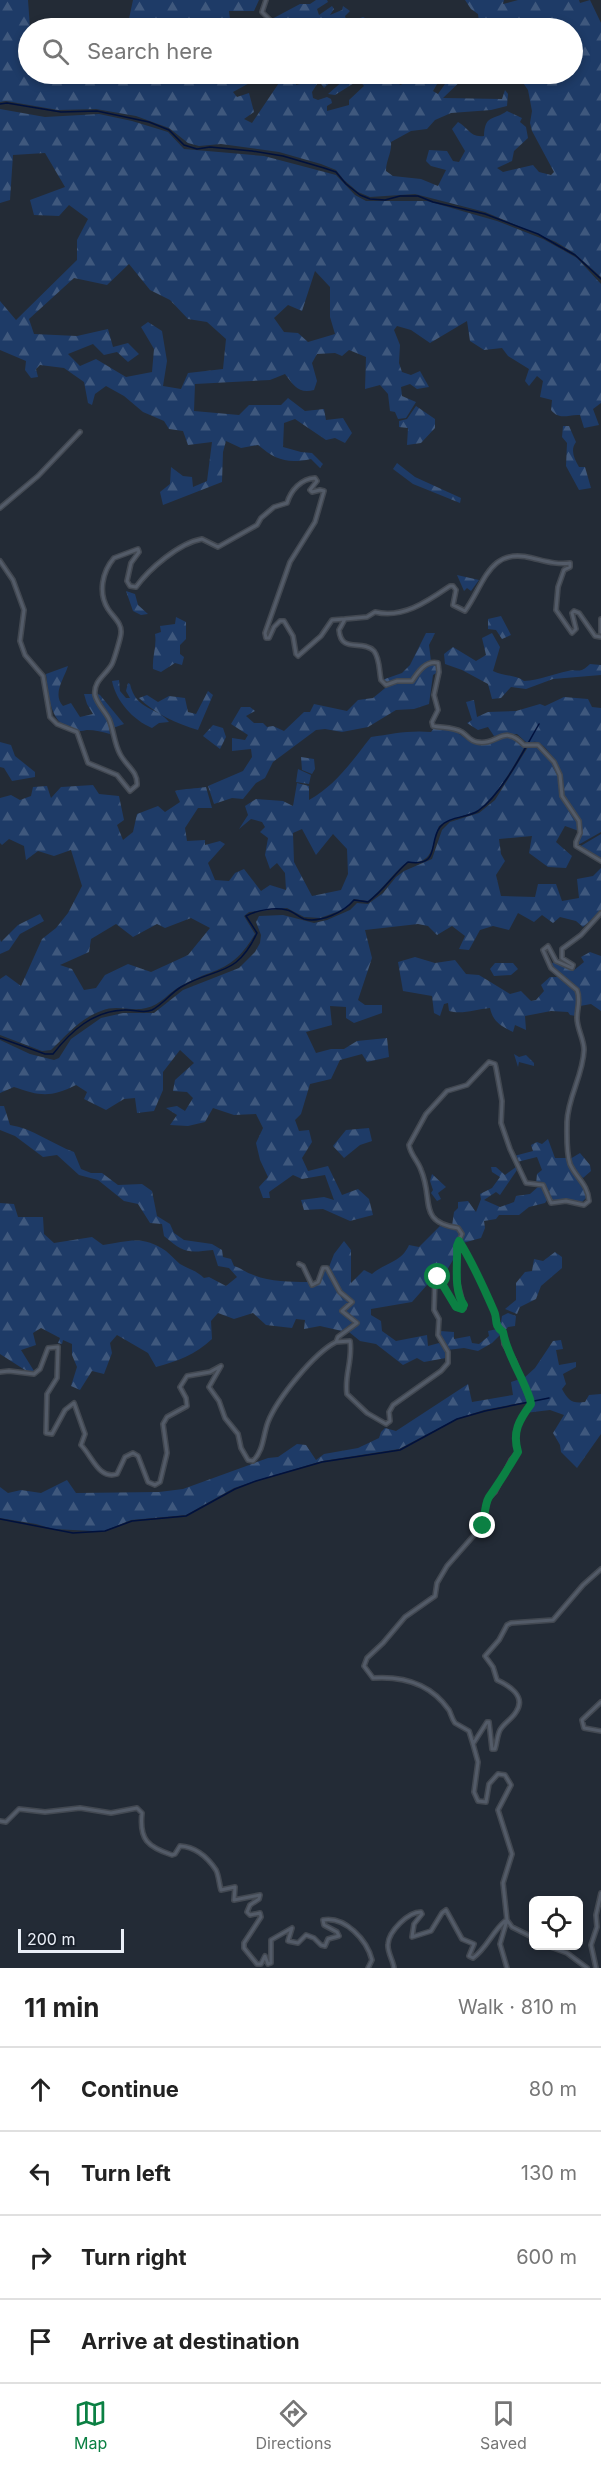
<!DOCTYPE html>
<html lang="en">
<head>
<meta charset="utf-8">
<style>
  body { margin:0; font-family:Inter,sans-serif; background:#f6f6f6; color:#222 }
  .controls { position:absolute; right:18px; bottom:18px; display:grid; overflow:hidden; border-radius:9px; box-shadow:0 3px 9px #0003 }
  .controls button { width:54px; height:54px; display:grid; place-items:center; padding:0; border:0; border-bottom:2px solid #e0e0e0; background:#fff; color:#222; font:30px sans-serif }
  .scale { position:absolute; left:18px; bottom:15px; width:106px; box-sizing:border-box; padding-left:6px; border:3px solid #e9eef6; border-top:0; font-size:16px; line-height:21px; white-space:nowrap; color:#e9eef6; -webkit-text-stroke:4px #1a212c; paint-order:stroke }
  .stop { position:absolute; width:18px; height:18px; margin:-14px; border:4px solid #0b8043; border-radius:50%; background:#fff }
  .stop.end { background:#0b8043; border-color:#fff; box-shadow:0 2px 6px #0008 }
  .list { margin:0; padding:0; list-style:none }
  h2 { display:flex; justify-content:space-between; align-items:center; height:78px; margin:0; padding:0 24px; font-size:26px }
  h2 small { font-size:20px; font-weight:400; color:#767676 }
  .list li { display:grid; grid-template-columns:39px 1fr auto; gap:18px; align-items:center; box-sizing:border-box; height:84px; padding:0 24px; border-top:2px solid #e0e0e0 }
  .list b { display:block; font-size:22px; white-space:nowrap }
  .list em { font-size:20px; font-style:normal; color:#767676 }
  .icon { flex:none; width:33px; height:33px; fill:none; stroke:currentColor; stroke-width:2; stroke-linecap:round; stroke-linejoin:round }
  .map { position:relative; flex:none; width:601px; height:1968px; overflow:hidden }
  .search { position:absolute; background:#fff; box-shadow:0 3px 9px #0003; left:18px; right:18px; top:18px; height:66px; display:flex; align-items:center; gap:15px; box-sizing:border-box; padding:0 21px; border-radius:33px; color:#767676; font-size:22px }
  .sheet { height:414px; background:#fff }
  nav { display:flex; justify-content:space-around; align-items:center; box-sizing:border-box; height:84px; border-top:2px solid #e0e0e0; background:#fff; font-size:16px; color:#767676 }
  nav a { display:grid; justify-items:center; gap:3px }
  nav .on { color:#0b8043 }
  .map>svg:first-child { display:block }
</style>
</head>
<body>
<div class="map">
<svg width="601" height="1968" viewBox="0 0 601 1968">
  <defs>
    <pattern id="forest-firs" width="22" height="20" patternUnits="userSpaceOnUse" patternTransform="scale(1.5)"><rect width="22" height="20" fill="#1e3b67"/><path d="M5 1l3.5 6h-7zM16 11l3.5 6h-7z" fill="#3f587d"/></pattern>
  </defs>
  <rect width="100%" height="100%" fill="#232b36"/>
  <path fill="url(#forest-firs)" fill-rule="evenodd" d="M0,0h28l2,28 15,-1 15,-8 5,9h-37v46h207l-5,5 2,5c13,-8 27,-11 42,-10l-1,2 -18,4 -22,12 4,5 12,-4 5,19 -10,7 8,4 33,-49h12l-1,11 8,-2 -5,-9h111l-13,6 3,5 8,-3 4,-8h13l4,9 7,-9h7l-10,17 5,3 14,-20h16l-25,24 59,1 3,-9 3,4 -1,12 -16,4 -40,3 -16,7 -8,9 -16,2 -20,11c1,11 -5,18 -5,29l7,5 28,3 17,7 8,-16 -15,-4 -5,-5 3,-11 18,1 6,10 6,1 6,-11 -13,-22 6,-7c10,5 12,16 26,14 1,-22 9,-15 23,-25l15,7 -2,4 6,5 2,11 -14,13 -2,10 -15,7 6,4 30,-7 6,7 12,3 3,-3 -22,-41 -2,-8 2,-12 -4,-21 -11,-16h55v-46h-92l-2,-14 -7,-5 -6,-9h39l-1,4 15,-4h61l1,3 10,-3 11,23v254l-27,-24 -18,-11 -71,-30 -70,-18 -45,3 -12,-5 -14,-12 -8,-10 -15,-6 -42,-12 -58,-8 -22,2 -11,-3 -19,-15 -33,-12 -40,-7 -38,1 -52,-9 -6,1zM336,77l8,3 -16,14 7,1 24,-15 5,6 -15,14v5l-22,6v-5l5,-3 -1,-4 -4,-2 -9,3 -5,-2 -1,-6 7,-11 5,7z
    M133,0h126l-5,11h-25l1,8h34l11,7 -15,-1 -13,3h-21l-11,-5 -7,5h-81z
    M316,0h11l1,2 -11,7 2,6 13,-9 2,3 -4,6 12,-5 1,-4 7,5 -5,5 2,7 16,-6 10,5 -2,6h-76l-9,-3 1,3h-8l-9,-8 30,-16h10z
    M0,109l45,8 54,-3 33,7 36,11 16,17 80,7 72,19 19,20 11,6h61l70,20 46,18 34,19 24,26v119l-8,6 6,16 -15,3 -4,-13c-12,-1 -20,6 -29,-5l1,-10 -12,-3 3,-16 -6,-5 -8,10 -4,-5 4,-12 -21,-13 -6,-8 -18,2 -14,-9 -3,-20 -37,22 -19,-13 -14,-4 -3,4 6,15 -1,18 3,9 9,3 9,-4 9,16 -12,2 -7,-5 -9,3 1,9 14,6 -10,16 -8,1 -3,-7 -5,-1 -2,-17 -8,-9 -15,4 1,-32 -17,-7 -7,6 -7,-3 -18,1 -5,9 5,18 -3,9c-15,4 -20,-4 -29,-16l-15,6 -75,4 -1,27 45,4 10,-10h32l7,-7 17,13 19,-2 2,11 17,-2 9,15 -7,10 -10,-5 -9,2 -31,-21 -11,4 -1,24 18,5 11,1 11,11 -3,4 -9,-9c-24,5 -35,1 -53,-14l-17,3 -15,-7 -3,11 -1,30 -59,23 -3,-13 10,-8 1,-17 12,9 9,1 1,10 14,-6 5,-39 -24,3 -5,-14 -14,-2 -5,-8 -21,-9 -19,-16 -18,-10 -11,8 -3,11 -4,-2 -4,-21 -20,-14 -24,-3 -4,4 2,8 -7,1 -6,-8 1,-9 -26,-11v-49l16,19 61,-60v-20l11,-21 -19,-14 -10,11 -25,-1 -4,-15 35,-13 -20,-34 -32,2 -3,45 -10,3zM129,264l21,26 20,10 18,19 19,3 19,17 -3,30 -35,4 -7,16 -18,-3 4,-25 -5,-30 -14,-9 -7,5 13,22 -2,23 -26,5 -30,-18 -16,7 -12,-12 25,-10 11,11 13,-3 11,10 11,-8 -11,-11 -15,4 -5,-18 -31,7 -43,-2 -5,-15 45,-41 33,7zM315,271l15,16v30l5,17 -27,8 -10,-9 -14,-1 -10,-14 14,-13 14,6z
    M416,406l19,13v9l-14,15 -14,2 1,-17 -9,-1v-6l8,-2z
    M563,426h6l7,16c-6,8 -2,16 3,25h6l6,21 -12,2 -13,-24 1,-23 -5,-6z
    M397,463l18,14 46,21 -1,5 -47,-19 -20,-15z
    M457,575l22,5 -8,11 -4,-3 -3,3z
    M126,591l9,3 3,11 10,9 -7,1 -8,-4z
    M501,616l10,19 -9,4 -6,-9 -8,-1v-10z
    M176,617l10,5v17l-6,6v9l4,3 -2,8 -7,-2 -14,9 -8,-3c-1,-13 4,-22 2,-35l6,-2 -1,-6 15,-2z
    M426,633h9l-6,12 2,16 -11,6 -10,13 -10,-1 -14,4 -4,-3 20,-7 8,-8z
    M492,633l8,14 -7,24c10,5 23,4 31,10 16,-1 29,-7 44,-10 10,-3 11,4 22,-7l11,1v10l-48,4 -27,10 -15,-2 -10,11 -9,1 -4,-15 -26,-14 -17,-6 -1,-10 9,-7 23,14 10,-6 -4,-17z
    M432,664l5,3 1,5 -5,3 -4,29 -15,5 -18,1 -28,17 -26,5 -17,-3 -9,1 -43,32 -8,16 -9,5 -13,16 -11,-1 -18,6 -6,-18 35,-15 9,-14 -1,-8 -19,2v-13l13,2 3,-5 -17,-11 10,-17h9l5,4 -9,5 8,7h9l4,4 6,-1 11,5 20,-19h6l4,-8 33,7 11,-11 15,-2 17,-14 23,-2 11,-14z
    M68,666c-4,13 -16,28 -5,40l8,-3 9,14 13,-3 -6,-10 -3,-10h10l14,26 2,14c-7,-2 -15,-4 -23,-4 -2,0 -8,2 -9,1 -29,-4 -29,-35 -32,-57z
    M119,680l1,11 6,7h4l-4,-7 2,-8 2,1c6,27 28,23 39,38l-10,1 -7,5c-19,-8 -36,-27 -40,-47z
    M208,691l5,4 -15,35c-21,-6 -44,-17 -59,-32l8,-3 11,7 11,-6 16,2 3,14 8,2z
    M96,693l4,2 24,29 -11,4 -14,-26z
    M564,697l24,2 4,8 9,1v124l-23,13c8,-36 -2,-21 -13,-47 -3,-6 -1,-12 -2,-19 -1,-9 -17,-36 -27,-37 -3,-1 -6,1 -9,1l-10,-9 -23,2 -6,-9 -10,3 -11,-7 5,-3 -6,-18 8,-2 3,17 11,-5 28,-1 24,-7 5,2z
    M213,725l10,3 3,9 -6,12 -17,-13z
    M434,728l21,3 17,12 8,1 32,-8 13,10c-10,18 -32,58 -51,66 -13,5 -24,7 -35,14 -8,19 -4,39 -32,36 -14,11 -24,27 -39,39l-14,-2 -9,10 -25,9 -16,-1 -17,-9 -38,4 -5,4 11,18c-24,40 -38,32 -74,52 -12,6 -20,19 -35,22 -15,4 -29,-4 -45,3 -22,8 -34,24 -50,39l-9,1 -42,-16v-56l6,-4 15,11 21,-47 14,-11 12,-15 14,-27 -11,-36 -17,6 -16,-5 -12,9 -2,-14 -15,-7 -7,6 -2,-2v-45l11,-3 9,5 11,-4 2,-9 14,-1 4,12 10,-11 32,-2 6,9 20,2 5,24 -7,5 6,15 10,-8 4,-18 21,-8 7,6 15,-10 -5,-11c11,-3 20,-2 31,-4l6,21h-14l-13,20 2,13 18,-1v5l15,-4 5,3 -17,19 7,17 14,1 6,-8 9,-4 17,22 9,-6 16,5 -1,-17 -8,-10 -7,6 -5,-14 3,-17 -8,-6 5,-5 -3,-5 -11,-3 -12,10 9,-14 -3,-9 11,-7 27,2 10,5 4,-23 12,3v14c27,-15 43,-39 62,-63 21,-3 38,-7 60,-5zM302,829l14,26 17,-21 14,15 1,25 -7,16 -29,6 -18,-34 -1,-29zM191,918l19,10 -22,27 -37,17 -23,-8 -23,11 -9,13 -12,2 -12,-21 -12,-4 29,-13 2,-13 25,-15 17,13 24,-13 8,4z
    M0,742l11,3 4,11 20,16v5l-23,4 -8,-13 -4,-1z
    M535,745l19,18 5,13 2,21 17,25 1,9 -14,-5 -9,16 16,14 -6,12 -18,-1 -19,-14 3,-17 -33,3 2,15 4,7 -9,14 5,21 34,1 3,-13h18l6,17 17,-3 -2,-19 16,-3 8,-8v43l-18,16 -7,-6 -16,-4 -7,6 -11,-8 -8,7 -16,-9 -9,17 -16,-4 -13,4 -11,20 -10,-1 6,-13 -13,-10 -15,9 -9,-9 -10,-2 -53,6 7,28 -14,42 7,5h17v8l-28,10 -8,-5v-11l-16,-1 2,19 -26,7 10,21 15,-4h13l13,-8 30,-3 2,19 -22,5 -5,-8 -22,6 -9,19 -21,5 -9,30 -6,6 4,11 10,-1 3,12 -10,16 6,13 20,-5 14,29 16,-6 11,10 4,16 -23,6 -27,-12 -19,1 -3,-10 23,-3 10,3 -9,-25 -23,4 -9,-4 -24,17 1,6h-7l-4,-11 9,-10 -8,-17 -4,-17 7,-15 -7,-14 -22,1 -21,-7 -8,14 -17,4 -18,-1 7,-10 -11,-7 11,-2 8,5 8,-13 -6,-6 -14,-1 2,-11 19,-17 -14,-13 -17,22v18l-9,21 -17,2 -2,-15 -11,1 -18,11 -22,-11 3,-7 -11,-7c-26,13 -36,11 -62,2l-14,6v-53l30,14 24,6 5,-2 12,-19 30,-21 22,-5h31l29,-23 56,-22 16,-16 5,-9 1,-8 -5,-13 3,-6 24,-1 31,8 13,-3 23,-10 7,-7 11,1 15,-11 13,-16 8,-6 28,-12 10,-29 8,-8 29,-9 16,-13 33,-53z
    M301,757l13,2 1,10 -3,5 -10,-4z
    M298,769l13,6 -2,9 -13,-2z
    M601,834v25l-22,-12z
    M40,914l4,7 -24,13 -11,16 -9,4v-15l1,3 17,-17z
    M590,952l11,4v55l-10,-7 -11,2c4,-20 -17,-30 -30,-41l4,-3 19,9 11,-9 -3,-5z
    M415,957l20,6 20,-3 11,14 13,1 31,19 11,-3 10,10 5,-1 8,-9 -3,-6 9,-8h11l15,15 3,8 -3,16 -6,-1 -2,-3 -17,-1 -26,5 1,14 -11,-5 -2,7c-12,-6 -20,-10 -23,-24 -14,1 -28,7 -41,3l-1,-8 -4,1 -4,12 -6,-3 -2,-17 -29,-5 -5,-29z
    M495,963h18l5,6 -7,6 -17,1 -4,-7z
    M514,1054l5,3 7,-2 8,8v3l-15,-4 -1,5z
    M0,1106h4l6,19c22,3 42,19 64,27l7,17 10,4h11l16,12 24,-1 10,7 5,25 13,8 4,9 10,7 28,4 10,6 1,7 8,2 3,7c7,2 11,6 17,8 17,8 38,8 57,8l4,5 8,-4 5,-14 3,1 11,24 11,8 -9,6 -1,3 13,11 -11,9 -22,-5 -16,3 1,-9 -9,-1 -4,9 -26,-3 -13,-12 -19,6 -16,-6 -7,8 1,18c-17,16 -34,22 -56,28l-8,-14 -31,-18 -7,8 2,10 -8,21 -12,-3 -12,19 -9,-4 6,-19 -5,-12v-11l-9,-4 -1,4 -4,-1 2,-5 -19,-10 -8,5 3,12 -15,5 13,21 -6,1 -28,-18v-151l14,1 4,13h25l1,17 10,9 38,-6 11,8c26,-4 40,-10 63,6 5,4 9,9 14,13 9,5 17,7 24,14l5,-1 17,9 11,-9 -8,-9 -11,-2 -5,-16c-26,3 -29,3 -49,-14l-2,-12 -12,-1 -12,-19 -14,-3 -26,-21 -19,-5 -22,-20 -14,2 -28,-21 -15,-6z
    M369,1128l3,13 -12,4 -16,13 -11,-12 13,-16z
    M548,1139l7,19h12c6,14 16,24 20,39l-7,7 -29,-2 -2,-11 -5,-7h-8l1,-10 5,-4 -5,-13 -20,5 -3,-6 19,-5 -2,-6 6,-3 5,2z
    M580,1153l10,12 1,6 -8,7 -7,-7 -6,-12z
    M491,1167h5l9,8 11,-8 1,3 -17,25 -4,-3 -12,8 16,7 14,-5 2,-6 14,-2 9,-8h4l5,13 -3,4 -16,4 -10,8h-20l-3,4 -12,2 1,7 -4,10 -18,5v-10l-11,-7 2,-14 4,-4v-6l10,-1 8,11 5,-13 -1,-5 12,-6 8,-11 -8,-5z
    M432,1174l14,13 -8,6 3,6 -4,2 -6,-8 2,-3 -3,-9z
    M440,1226l18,3 3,5 -6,11 1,10 -9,15 -13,7 -22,25 -41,7v6l10,6 1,10 14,10 31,-6 1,11 11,-3 6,8 1,7 -22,4 -7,-4 -14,7 -27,-21 -16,-3 -11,-9 9,-8 -13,-12 -1,-3 8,-3 1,-6 -13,-9 -11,-24 5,-13 10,-13 7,9v33l13,-13 8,4c14,-12 29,-11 37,-29l10,2z
    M555,1252l7,5v11l-21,18 -5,13 -16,8 -3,7 -12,-5 11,-9v-17l9,-11 7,-1 2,-12 9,2z
    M508,1313l8,3 -1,10 -7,1 -4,5 -6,-5 -1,-5h4l1,-6z
    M497,1329l5,4 -10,10 -14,8 -14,-3 -17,2 -8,-12 1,-7 14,1v7l16,-3 2,7 7,1 10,-8 -1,-5z
    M561,1340l2,9 -7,1 3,15 17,-3v5l-13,7 3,10 -4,5c6,11 10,15 23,13l4,-7 12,-1v40l-24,34 -16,-16 -1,-7 -7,-12 11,-18 -14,-5 -25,3c13,-12 3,-21 -1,-35l11,-10 18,-27z
    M520,1379l10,22 -46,9 -28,9 -57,30 -77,12 -67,20 -21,7 -48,27 -55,5 -27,11h-11l-40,-2 -17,-5 -36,-6v-31l8,6 13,-3 20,3 26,-13 9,13 83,-1 24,-3 85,-31 10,-1 19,-13 9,1 10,15 8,-6 34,-6 21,-10 2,-6 4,-4 11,3 72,-47 4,18 41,-7 -2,-13z"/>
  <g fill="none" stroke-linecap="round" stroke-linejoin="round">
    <path stroke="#00113d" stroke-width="1.5" d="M0,104l7,-1 54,9 36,-1 52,11 20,8 15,15 13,4 13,-2 42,4 31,5 41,12 12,4 10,12 14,11 10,4 15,1 15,-4h18l15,6 52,12 53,20 19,11 18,10 26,24
      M0,1038l45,16h8c18,-23 40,-43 71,-44 10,-1 19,4 28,0 11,-6 19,-17 29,-23 36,-21 55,-9 76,-54l-11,-17c11,-6 29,-9 41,-6 6,1 11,7 17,9 17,4 40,-7 50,-19l14,2c16,-12 26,-28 40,-40 33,5 20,-19 32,-35 9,-11 27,-9 38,-16 24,-17 46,-61 61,-87
      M0,1519l73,14 32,-2 27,-10 54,-5 49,-27 21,-8 66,-19 78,-12 57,-31 28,-8 64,-13"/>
    <g stroke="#424851" stroke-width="6">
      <path id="minor" d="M266,0l-4,12 16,16
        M0,508l38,-32 42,-44
        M0,561l13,19 11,30 -4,31 5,14 18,21 7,41 7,7 20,8 11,31 29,12 13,16 7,-6c1,-14 -11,-19 -17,-31 -6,-11 -6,-23 -11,-35 -4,-8 -12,-15 -14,-24 -2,-14 11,-20 17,-31 2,-4 9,-27 9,-31 1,-10 -8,-16 -13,-24 -10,-16 -6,-37 6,-51l24,-9 1,3 -8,11 -4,18 3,5 6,1c13,-18 43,-44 66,-48l16,8 39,-22 4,-7 13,-11 13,-4c4,-13 14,-24 28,-25l2,3 -7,9 2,2 8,-2 4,1 -9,31 -25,40 -25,71 1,5h3l5,-11 6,-6h4l9,15 3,18 2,2 23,-20 11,-16 13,-1
        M601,619v13
        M601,637l-6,-1 -16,-23 -5,-2 -2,2 4,16 -4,4 -16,-23 2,-23 6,-17 6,-3v-4c-13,2 -25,-2 -38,-5 -43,-11 -47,25 -67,53l-12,-6 3,-15 -3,-4h-3c-22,15 -47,33 -75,26l-8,5 -22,2 -6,11c2,24 23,9 35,21 6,8 5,20 7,29l5,5 11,-4h15c6,-9 14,-21 26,-18l1,9 -5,23 4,15 -6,12 1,4c10,2 20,1 29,6 6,4 8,9 15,10 21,4 26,-19 47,3h14l16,17 6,13 2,21 17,25 1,12 -4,9v4l25,15
        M459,1241l3,-7 -4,-6c-41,-6 -24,-28 -37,-58 -3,-9 -11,-16 -12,-25l17,-31 21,-23 20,-6 22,-23 6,2 1,4 6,33 -1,22 9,26 16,34 17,2 8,18 15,-2 18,4 5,-4c-1,-17 -13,-23 -19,-37 -4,-12 -3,-29 -3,-42 1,-26 16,-46 17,-72 0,-11 -7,-21 -7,-32 0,-10 4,-18 0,-28l-26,-22 -8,-18 5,-4 8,15 16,7 1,-3 -11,-7v-9l19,-14 20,-22
        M299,1264l4,2 9,19 6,-3 5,-14h4l13,24 12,10 -10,9 15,12 -19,14 -2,5 14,-1c3,19 -6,35 -3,53l20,19 19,11 4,-3 -1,-9 4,-7 48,-34 7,-8v-11l-10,-17 1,-16 -5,-9 1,-33h3l18,30 4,2 4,-1 -7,-28v-34l2,-5c14,22 25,47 35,70 4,8 -1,14 9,21l1,12 10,16 17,44c-12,16 -20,28 -13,48l-7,8 -16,32 -7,7 -5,26 -36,41 -10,17 -2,13 -30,21 -22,26 -16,15 -3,8 9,12c30,-2 58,6 76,32 2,4 3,9 6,13l14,8 4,13
        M0,1372l9,-1 25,3 6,-5 8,-21 10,-1 -1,31 -10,16 -1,39 6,1 13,-24 9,-7 11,31 -4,11c11,11 18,35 36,29l8,-17 8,-4 5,3 10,26 7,3 5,-3 7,-29 -4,-29 4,-7 20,-11 -1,-8 -6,-11 7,-11 23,-4 11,-6 -12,21 10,14 6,17 13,16 3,14 7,12 5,1c11,-11 10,-26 15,-39 9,-23 46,-69 68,-80
        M601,1702l-19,18 2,8 17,3
        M0,1821l6,1 13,-13 26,3 35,-4 31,5 26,-5 5,5c-3,27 6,34 30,42l3,-1 5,-8c17,1 28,12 36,24 3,6 3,14 5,20l14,-3 -1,13 26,-5 -1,4 -9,6 -3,7 3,3 10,-2 1,4 -17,26v5l13,16h4l4,-8 3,8 3,-1v-23l21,-12 -4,13 10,2 8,-8 8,3 7,7 4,1 3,-7 11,-3 -2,-4 -13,-7 -1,-5c22,-4 44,20 49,40l-4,8
        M507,1920l5,7 22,11
        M548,1946l19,7 20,15
        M394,1968c-1,-8 -7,-16 -6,-24 1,-13 20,-32 33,-32l1,2 -8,10 -2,13 19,-6 11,-18 4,-3 16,29 12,5 -5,12 4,2c14,-10 19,-26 32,-37
        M507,1968l-7,-24 7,-24 -4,-37 9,-29 -14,-44 13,-25 -6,-10 -7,-1 -9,10 -3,18 -8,-1 -4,-9 4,-30 -5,-18 14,-22h2l3,27h3c2,-6 2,-13 5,-19 4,-7 12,-11 16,-18 11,-16 -8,-27 -19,-32l-4,-13 -8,-11 14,-16 8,-15 4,-2 42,-3 30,-35 18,-16
        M596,1968l-5,-23 6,-18 -1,-12 5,-22"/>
    </g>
    <use href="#minor" stroke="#535b68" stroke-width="3"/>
  </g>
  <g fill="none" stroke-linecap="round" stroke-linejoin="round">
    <path stroke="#0b8043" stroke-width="8" d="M438,1277l18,30 6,2 2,-4c-11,-15 -6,-41 -7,-59l2,-5c14,22 25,47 35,70 4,8 -1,14 9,21 4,23 19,43 27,67l1,5c-12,16 -19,28 -13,48 -9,15 -19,31 -29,45 -4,6 -5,21 -6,29"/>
  </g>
</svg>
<div class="controls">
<button><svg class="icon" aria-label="locate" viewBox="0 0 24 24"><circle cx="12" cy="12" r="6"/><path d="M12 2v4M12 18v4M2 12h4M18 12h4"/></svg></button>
</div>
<div class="scale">200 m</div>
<div class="stop" style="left:438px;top:1277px"></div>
<div class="stop end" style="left:483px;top:1526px"></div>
<div class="search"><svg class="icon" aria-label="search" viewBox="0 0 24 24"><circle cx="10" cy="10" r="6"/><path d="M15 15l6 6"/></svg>Search here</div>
</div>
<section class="sheet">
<h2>11 min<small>Walk · 810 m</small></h2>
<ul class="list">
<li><svg class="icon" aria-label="ahead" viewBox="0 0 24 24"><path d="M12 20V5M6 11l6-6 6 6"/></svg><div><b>Continue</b></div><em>80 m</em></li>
<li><svg class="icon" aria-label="left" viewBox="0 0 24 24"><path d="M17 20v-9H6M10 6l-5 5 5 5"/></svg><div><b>Turn left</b></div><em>130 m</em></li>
<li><svg class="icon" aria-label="right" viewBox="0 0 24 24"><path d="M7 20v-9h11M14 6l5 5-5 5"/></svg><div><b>Turn right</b></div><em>600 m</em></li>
<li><svg class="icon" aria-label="arrive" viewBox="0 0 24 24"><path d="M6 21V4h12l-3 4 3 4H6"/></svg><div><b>Arrive at destination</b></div></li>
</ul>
</section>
<nav>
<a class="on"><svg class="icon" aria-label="map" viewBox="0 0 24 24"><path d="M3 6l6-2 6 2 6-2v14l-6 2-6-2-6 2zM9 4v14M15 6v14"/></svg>Map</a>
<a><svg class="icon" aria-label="directions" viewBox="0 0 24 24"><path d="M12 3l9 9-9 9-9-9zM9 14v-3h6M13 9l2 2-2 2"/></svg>Directions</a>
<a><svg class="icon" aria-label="saved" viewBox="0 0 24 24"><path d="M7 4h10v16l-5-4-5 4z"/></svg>Saved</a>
</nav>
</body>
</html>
